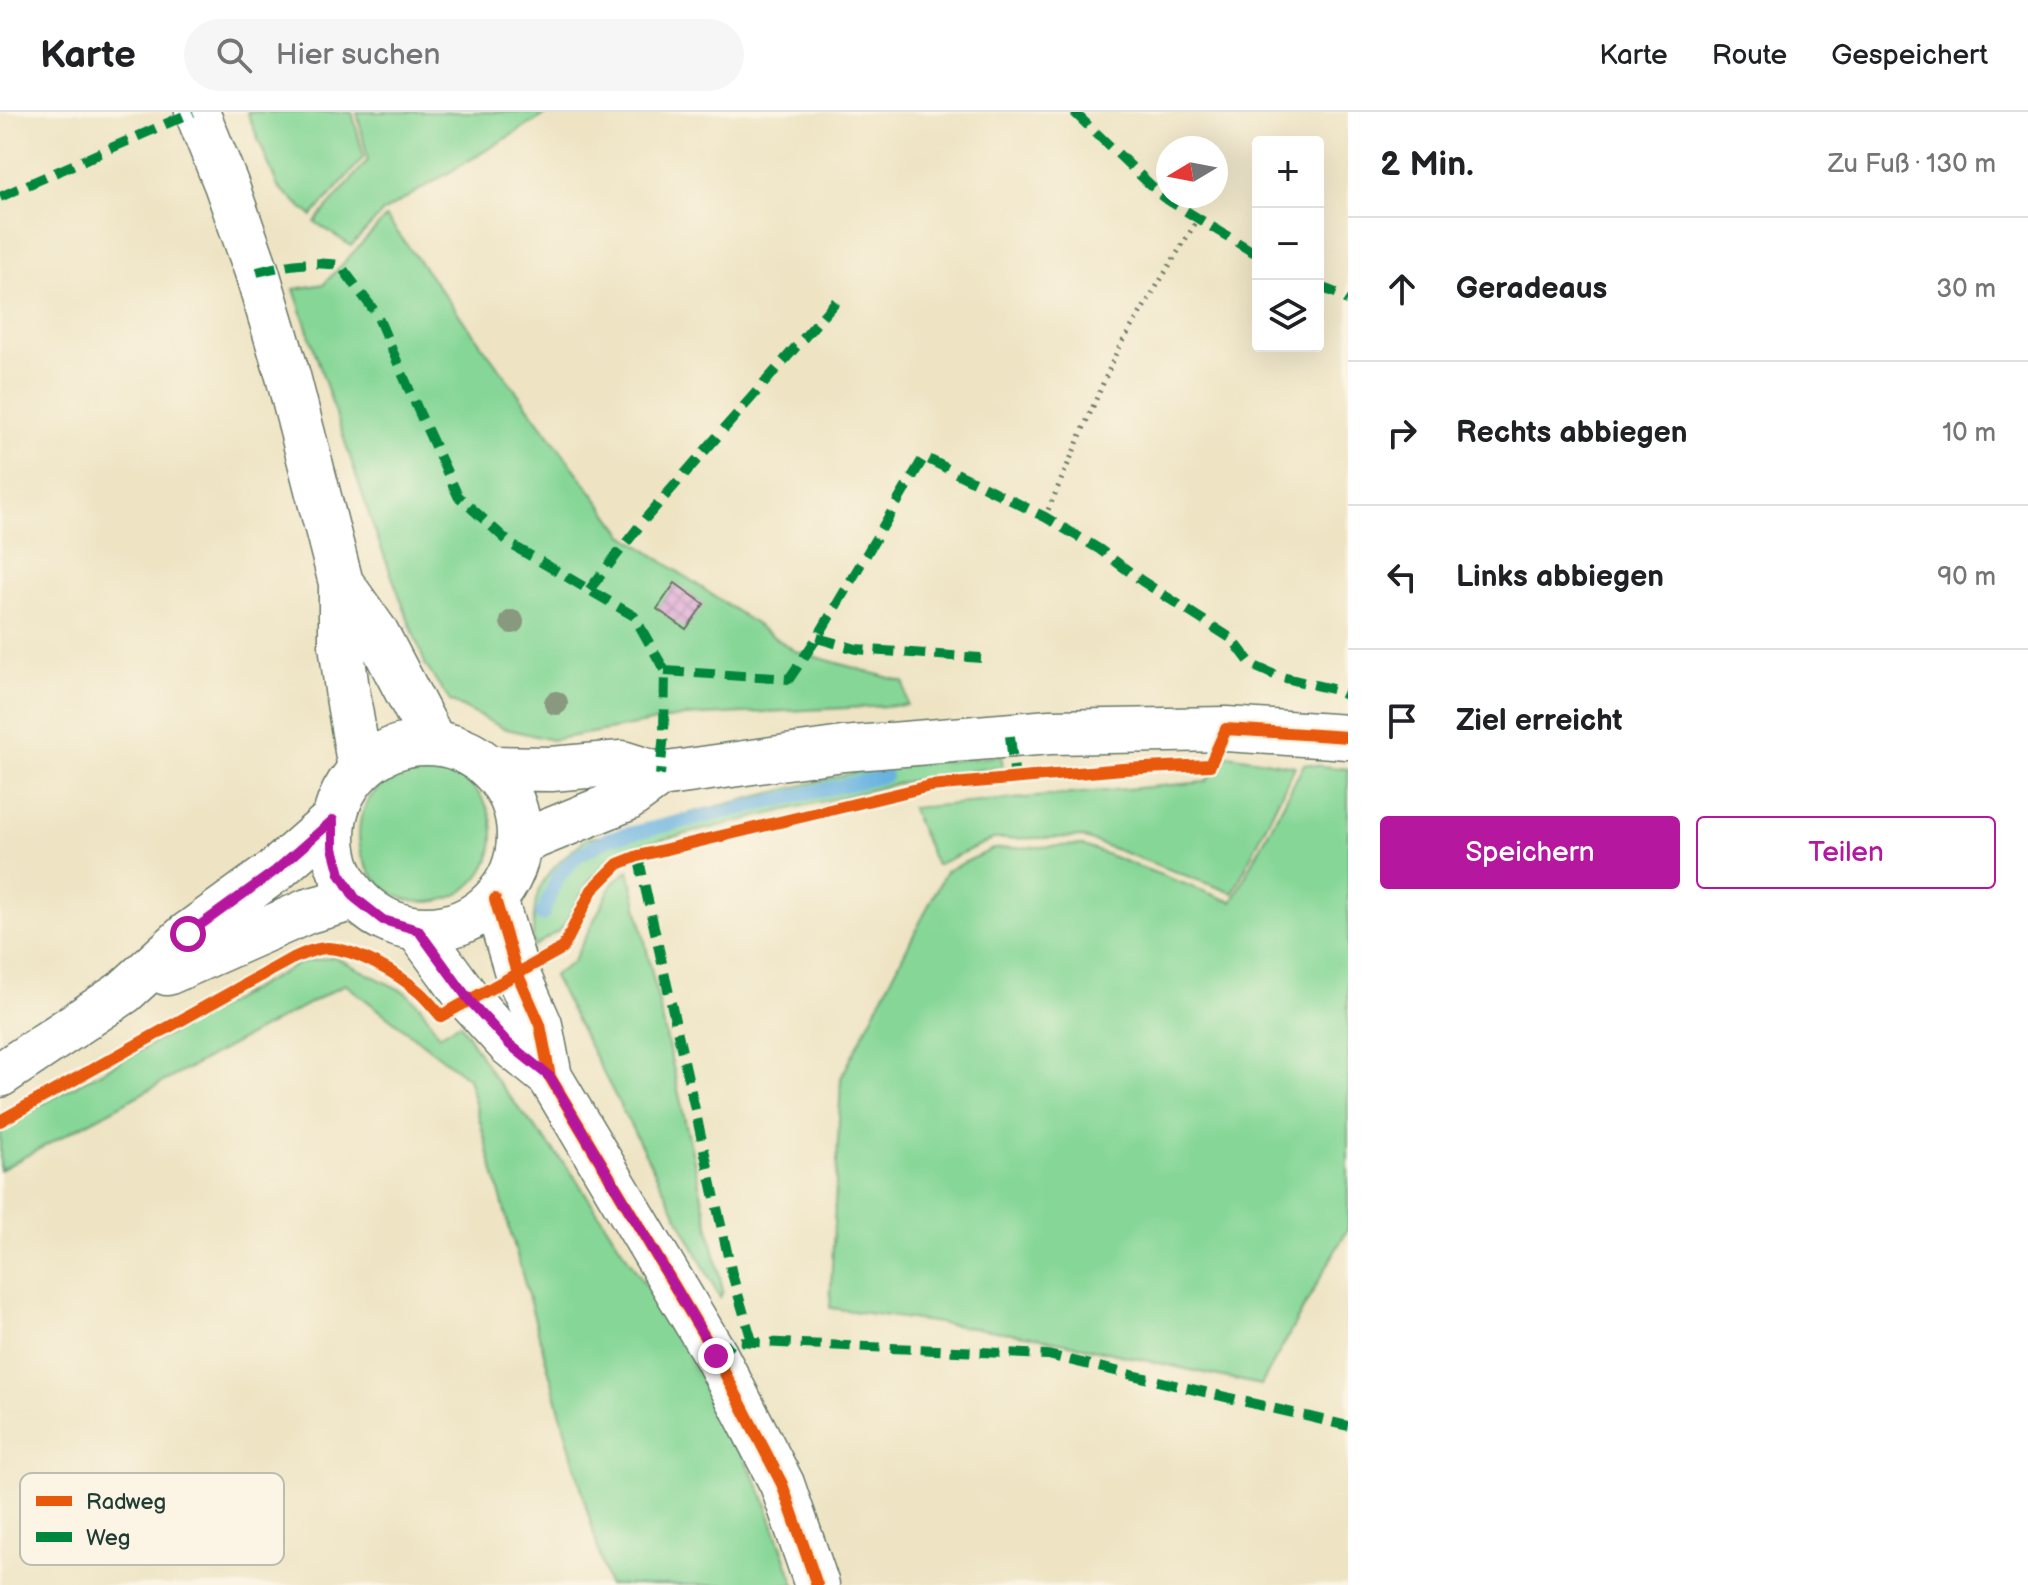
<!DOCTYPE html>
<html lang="de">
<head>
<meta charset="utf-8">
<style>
  body { margin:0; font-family:"Balsamiq Sans",sans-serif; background:#f6f6f6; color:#202124 }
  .controls { position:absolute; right:24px; top:24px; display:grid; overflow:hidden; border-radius:8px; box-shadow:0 8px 32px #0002 }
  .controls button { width:72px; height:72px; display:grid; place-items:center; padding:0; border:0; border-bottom:2px solid #e0e0e0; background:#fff; color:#202124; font:40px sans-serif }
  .compass { position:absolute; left:1156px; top:24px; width:72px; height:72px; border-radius:50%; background:#fff; box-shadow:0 8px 32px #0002; rotate:260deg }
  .stop { position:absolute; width:24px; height:24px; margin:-18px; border:6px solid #b5179e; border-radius:50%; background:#fff }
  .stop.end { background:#b5179e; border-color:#fff; box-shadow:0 2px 8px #0008 }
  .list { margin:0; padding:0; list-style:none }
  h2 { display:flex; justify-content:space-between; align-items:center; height:104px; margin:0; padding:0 32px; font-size:34px }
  h2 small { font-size:26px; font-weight:400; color:#757577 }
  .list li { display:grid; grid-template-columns:52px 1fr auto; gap:24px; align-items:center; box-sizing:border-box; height:144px; padding:0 32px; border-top:2px solid #e0e0e0 }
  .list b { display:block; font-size:30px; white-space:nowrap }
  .list em { font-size:26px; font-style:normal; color:#757577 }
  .actions { display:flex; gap:16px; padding:24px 32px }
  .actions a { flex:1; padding:18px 0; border:2px solid #b5179e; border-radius:8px; text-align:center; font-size:28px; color:#b5179e }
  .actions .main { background:#b5179e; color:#fff }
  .icon { flex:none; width:44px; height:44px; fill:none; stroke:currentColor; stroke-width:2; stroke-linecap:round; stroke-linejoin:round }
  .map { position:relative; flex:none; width:1348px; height:1473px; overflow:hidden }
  header { display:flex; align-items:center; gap:48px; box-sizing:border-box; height:112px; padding:0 40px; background:#fff; border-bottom:2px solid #e0e0e0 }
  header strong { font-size:38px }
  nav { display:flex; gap:44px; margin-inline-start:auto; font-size:28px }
  .search { width:560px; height:72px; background:#f6f6f6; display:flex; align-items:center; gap:20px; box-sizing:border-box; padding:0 28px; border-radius:44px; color:#757577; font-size:30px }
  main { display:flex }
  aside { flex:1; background:#fff }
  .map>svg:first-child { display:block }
</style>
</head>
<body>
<header>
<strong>Karte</strong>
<div class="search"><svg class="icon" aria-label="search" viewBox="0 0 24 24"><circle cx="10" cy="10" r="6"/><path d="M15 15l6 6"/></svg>Hier suchen</div>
<nav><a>Karte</a><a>Route</a><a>Gespeichert</a></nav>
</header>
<main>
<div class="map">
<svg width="1348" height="1473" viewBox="0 0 1348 1473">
  <defs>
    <pattern id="building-cross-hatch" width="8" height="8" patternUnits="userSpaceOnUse" patternTransform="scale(2)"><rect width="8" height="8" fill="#dea8d6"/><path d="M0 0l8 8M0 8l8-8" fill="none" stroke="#b38aae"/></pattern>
  </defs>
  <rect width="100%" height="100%" fill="#fcf5e5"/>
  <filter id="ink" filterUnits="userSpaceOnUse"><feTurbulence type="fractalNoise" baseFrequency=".0125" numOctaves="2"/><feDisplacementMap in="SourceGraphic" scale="16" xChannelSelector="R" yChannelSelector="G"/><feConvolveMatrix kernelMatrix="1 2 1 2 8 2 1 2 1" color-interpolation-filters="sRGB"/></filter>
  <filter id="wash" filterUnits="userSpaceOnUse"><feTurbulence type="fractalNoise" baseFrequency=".006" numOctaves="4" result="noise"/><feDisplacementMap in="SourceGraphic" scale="32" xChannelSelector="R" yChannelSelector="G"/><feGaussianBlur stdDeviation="1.8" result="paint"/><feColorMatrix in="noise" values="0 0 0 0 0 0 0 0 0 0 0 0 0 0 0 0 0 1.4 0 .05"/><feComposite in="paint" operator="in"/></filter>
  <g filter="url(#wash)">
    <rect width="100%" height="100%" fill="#eee4c4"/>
    <path fill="#86d797" stroke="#528a66" stroke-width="2" d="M247,0h105l12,45 -52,59 -34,-29z
      M357,0h193l-167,100 -32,34 -36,-24 53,-62z
      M386,105l238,318 171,116 109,31 3,23 -222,11 -133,24 -49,-12 -53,-27 -24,-35 -52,-137 -80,-240 30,-5z
      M1229,643l66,11 -62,127 -151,-56 -89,2 -57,26 -25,-57 294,-26z
      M1001,644l2,10 -95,15 -273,65 -27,13 -19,22 -28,48 -28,18c0,-18 0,-40 6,-57 7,-18 32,-40 47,-51l266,-66 38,-7z
      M1304,652l44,5v459l-87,157 -229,-49 -202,-28 11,-230 105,-207 47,-22 89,-4 150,57z
      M359 723a67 67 0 1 1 134 0a67 67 0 1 1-134 0Z
      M629,758l94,421 -3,7 -167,-322 20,-14 40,-79z
      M334,845l71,35 16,15 18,28 21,-12 36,57 76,93 116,177 73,140 34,95h-187l-140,-507 -123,-94 -345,186v-43l302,-165z"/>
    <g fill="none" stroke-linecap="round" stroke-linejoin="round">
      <path stroke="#67b2e0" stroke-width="14" d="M542,803l16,-38 19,-21 33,-18 275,-62"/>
    </g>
    <g id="blocks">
      <path fill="url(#building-cross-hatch)" d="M675,471l29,21 -18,25 -29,-20z"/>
    </g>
  </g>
  <g filter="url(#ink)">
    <use href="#blocks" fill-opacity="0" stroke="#677766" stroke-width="2"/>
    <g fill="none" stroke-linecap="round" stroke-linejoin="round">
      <g stroke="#677766" stroke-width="47">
        <path id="minor" d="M197,0l29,72 31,88 31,104 53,207v61l7,53 12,72
          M341,471l36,51 57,109
          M333 724a93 93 0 1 1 186 0a93 93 0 1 1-186 0Z
          M490,656l61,1 71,-6 38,12 183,-26 207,-17 176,-3 122,8
          M519,731l108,-44 33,-24
          M495,787l22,74 23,52 10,52 166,279 66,128 35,101
          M418,818l51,70 40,44 41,33
          M167,861l141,-62 47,-13
          M0,963l124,-83 64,-58 87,-63 58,-51"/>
      </g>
      <path stroke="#677766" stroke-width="5" stroke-dasharray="2 6" stroke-linecap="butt" d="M1045,405l73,-168 80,-130"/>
      <use href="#minor" stroke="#fff" stroke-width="44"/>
      <path stroke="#00873e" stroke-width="10" stroke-dasharray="20 10" stroke-linecap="butt" d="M1074,0l89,85 95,58
        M0,85l193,-85
        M257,160c33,-8 49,-11 83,-7l36,48 43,99 39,84 54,49 122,71 31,55 -1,62 -4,42
        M1318,174l20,8 10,7
        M589,478l56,-71 192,-219
        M817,526l39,11 125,9
        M665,559l124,8 28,-41 107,-181 121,60 54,32 43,32 90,58 20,26 25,11 59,14 12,6
        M1010,624l5,43
        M638,744l94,418 20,67
        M716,1244l19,-15 313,14 300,71"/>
      <g stroke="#fcf5e5" stroke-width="17">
        <path id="cycleway" d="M495,787l22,74 23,52 10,52 166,279 66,128 35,101
          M0,1009l291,-162c12,-5 24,-11 37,-11 27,1 71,26 91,44 8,7 15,16 22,24l122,-68 29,-58 26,-26 20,-8 292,-70 193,-17 87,-4 16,-36 122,8"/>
      </g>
      <use href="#cycleway" stroke="#e8590c" stroke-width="12"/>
    </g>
    <g fill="#889980">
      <circle cx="512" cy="510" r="12"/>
      <circle cx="556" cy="591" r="12"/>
    </g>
  </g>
  <g fill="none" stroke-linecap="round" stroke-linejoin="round" filter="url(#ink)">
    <path stroke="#b5179e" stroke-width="10" d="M188,822l87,-63 58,-51v28l7,26 15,24 28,22 35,10 51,70 40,44 41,33 166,279"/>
  </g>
  <rect x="20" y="1361" width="264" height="92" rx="12" fill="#fcf5e5" stroke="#babeb0" stroke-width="2"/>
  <rect x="36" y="1384" width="36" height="10" fill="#e8590c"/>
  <rect x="36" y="1420" width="36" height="10" fill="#00873e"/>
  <g font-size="22" fill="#1f3d34">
    <text x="86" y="1397">Radweg</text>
    <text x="86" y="1433">Weg</text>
  </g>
</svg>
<div class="controls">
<button>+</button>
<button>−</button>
<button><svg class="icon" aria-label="layers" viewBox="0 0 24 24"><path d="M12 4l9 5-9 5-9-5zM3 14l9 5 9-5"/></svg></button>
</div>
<svg class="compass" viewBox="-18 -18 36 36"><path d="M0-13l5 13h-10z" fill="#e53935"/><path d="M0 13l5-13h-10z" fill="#757577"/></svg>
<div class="stop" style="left:188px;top:822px"></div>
<div class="stop end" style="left:716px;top:1244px"></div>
</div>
<aside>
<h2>2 Min.<small>Zu Fuß · 130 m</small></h2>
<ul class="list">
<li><svg class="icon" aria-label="ahead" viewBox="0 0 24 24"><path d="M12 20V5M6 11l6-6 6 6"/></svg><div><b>Geradeaus</b></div><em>30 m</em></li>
<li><svg class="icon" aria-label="right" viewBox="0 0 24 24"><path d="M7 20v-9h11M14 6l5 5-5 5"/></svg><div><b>Rechts abbiegen</b></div><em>10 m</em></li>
<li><svg class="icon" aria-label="left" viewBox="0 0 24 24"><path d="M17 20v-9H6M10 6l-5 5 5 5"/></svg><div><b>Links abbiegen</b></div><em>90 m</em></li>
<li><svg class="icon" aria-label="arrive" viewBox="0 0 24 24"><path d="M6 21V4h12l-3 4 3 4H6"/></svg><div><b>Ziel erreicht</b></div></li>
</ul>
<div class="actions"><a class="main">Speichern</a><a>Teilen</a></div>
</aside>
</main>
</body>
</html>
